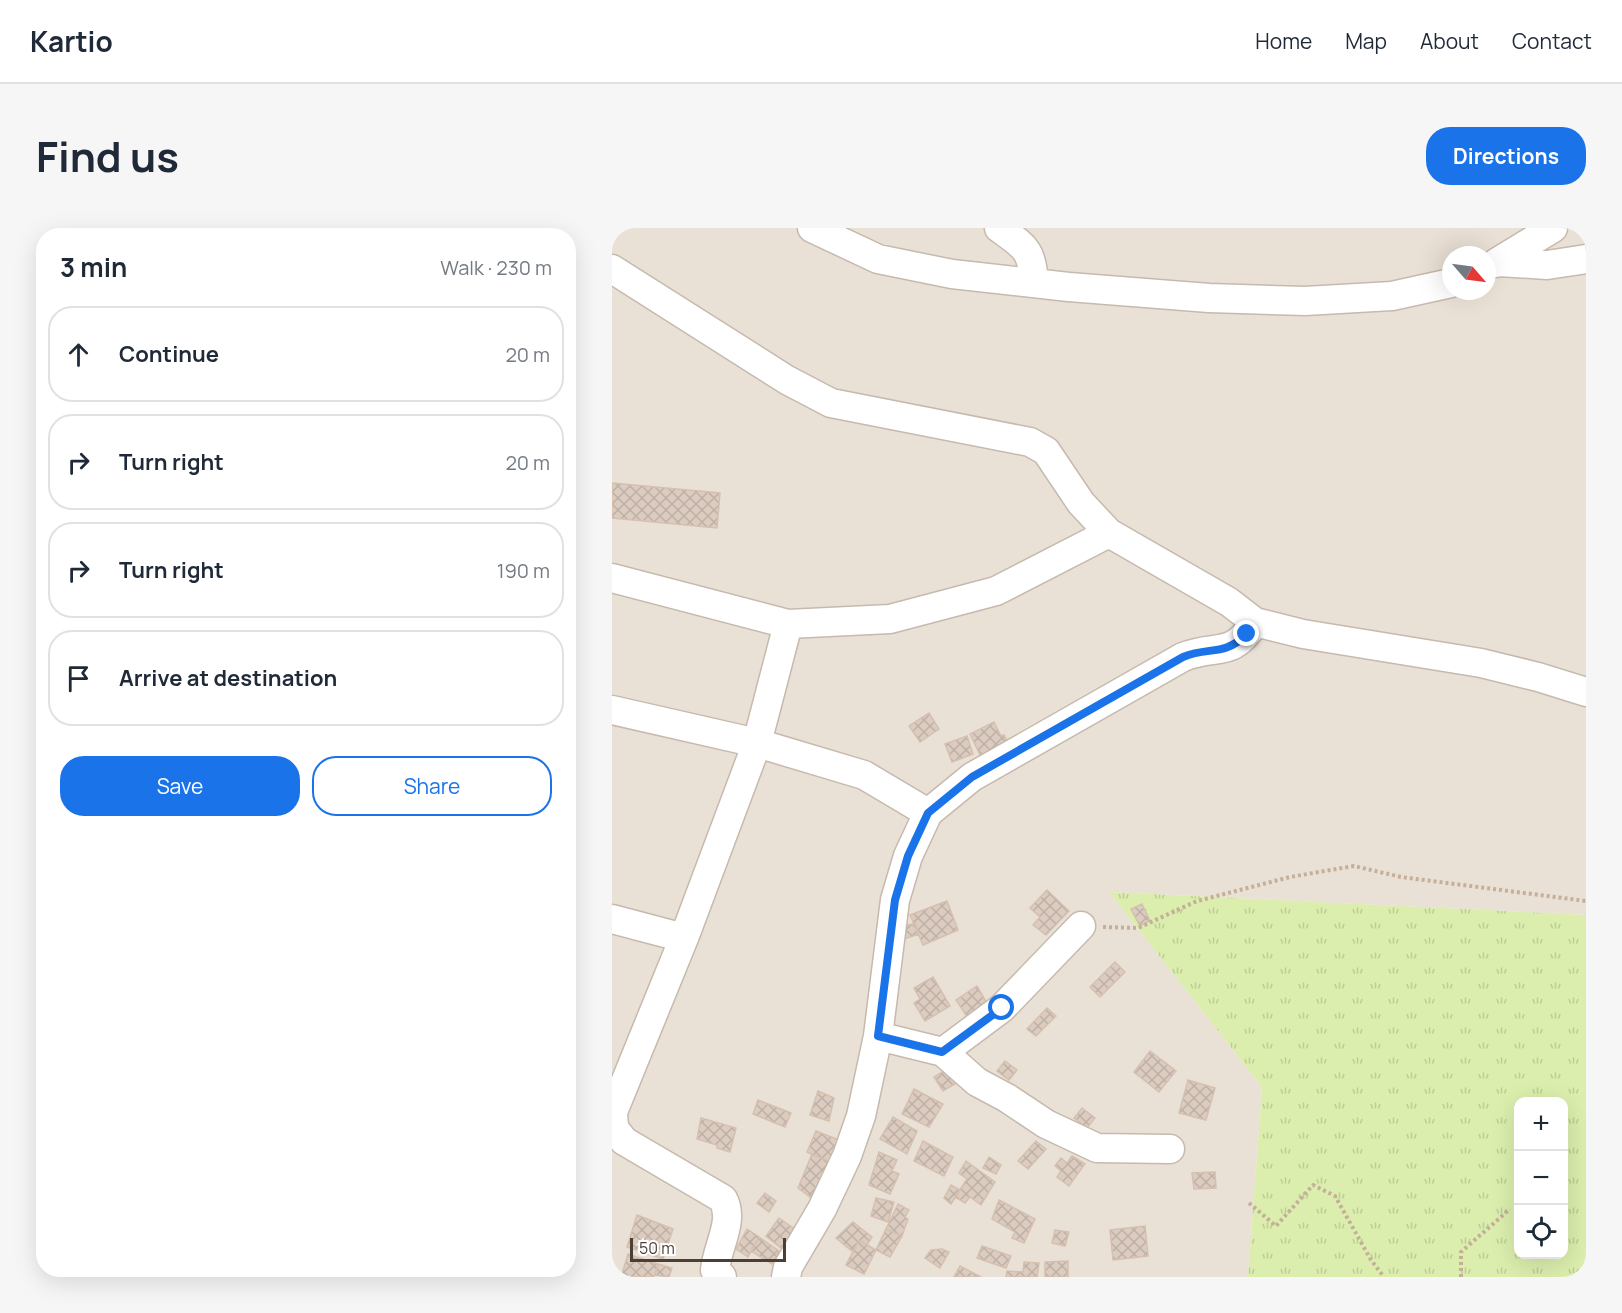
<!DOCTYPE html>
<html lang="en">
<head>
<meta charset="utf-8">
<style>
  body { margin:0; font-family:Manrope,sans-serif; background:#f6f6f7; color:#1f2937 }
  .controls { position:absolute; right:18px; bottom:18px; display:grid; overflow:hidden; border-radius:12px; box-shadow:0 6px 24px #0002 }
  .controls button { width:54px; height:54px; display:grid; place-items:center; padding:0; border:0; border-bottom:2px solid #e0e1e3; background:#fff; color:#1f2937; font:30px sans-serif }
  .compass { position:absolute; left:830px; top:18px; width:54px; height:54px; border-radius:50%; background:#fff; box-shadow:0 6px 24px #0002; rotate:118deg }
  .scale { position:absolute; left:18px; bottom:15px; width:156px; box-sizing:border-box; padding-left:6px; border:3px solid #4b3f36; border-top:0; font-size:16px; line-height:21px; white-space:nowrap; color:#4b3f36; -webkit-text-stroke:4px #fff; paint-order:stroke }
  .stop { position:absolute; width:18px; height:18px; margin:-14px; border:4px solid #1a73e8; border-radius:50%; background:#fff }
  .stop.end { background:#1a73e8; border-color:#fff; box-shadow:0 2px 6px #0008 }
  .list { margin:0; padding:0; list-style:none }
  h2 { display:flex; justify-content:space-between; align-items:center; height:78px; margin:0; padding:0 24px; font-size:26px }
  h2 small { font-size:20px; font-weight:400; color:#747a83 }
  .list li { display:grid; grid-template-columns:39px 1fr auto; gap:18px; align-items:center; box-sizing:border-box; height:96px; margin:0 12px 12px; padding:0 12px; border:2px solid #e0e1e3; border-radius:24px }
  .list b { display:block; font-size:22px; white-space:nowrap }
  .list em { font-size:20px; font-style:normal; color:#747a83 }
  .actions { display:flex; gap:12px; padding:18px 24px }
  .actions a { flex:1; padding:14px 0; border:2px solid #1a73e8; border-radius:24px; text-align:center; font-size:21px; color:#1a73e8 }
  .actions .main { background:#1a73e8; color:#fff }
  .icon { flex:none; width:33px; height:33px; fill:none; stroke:currentColor; stroke-width:2; stroke-linecap:round; stroke-linejoin:round }
  .map { position:relative; flex:none; width:974px; height:1049px; overflow:hidden; border-radius:24px }
  header { display:flex; align-items:center; gap:36px; box-sizing:border-box; height:84px; padding:0 30px; background:#fff; border-bottom:2px solid #e0e1e3 }
  header strong { font-size:28px }
  nav { display:flex; gap:33px; margin-inline-start:auto; font-size:21px }
  .intro { display:flex; align-items:center; justify-content:space-between; box-sizing:border-box; height:144px; padding:0 36px }
  h1 { margin:0; font-size:42px }
  .button { padding:15px 27px; border-radius:24px; background:#1a73e8; color:#fff; font-size:21px; font-weight:700 }
  main { display:flex; gap:36px; padding:0 36px }
  aside { flex:1; background:#fff; border-radius:24px; box-shadow:0 6px 24px #0002 }
  .map>svg:first-child { display:block }
</style>
</head>
<body>
<header>
<strong>Kartio</strong>
<nav><a>Home</a><a>Map</a><a>About</a><a>Contact</a></nav>
</header>
<div class="intro"><h1>Find us</h1><a class="button">Directions</a></div>
<main>
<aside>
<h2>3 min<small>Walk · 230 m</small></h2>
<ul class="list">
<li><svg class="icon" aria-label="ahead" viewBox="0 0 24 24"><path d="M12 20V5M6 11l6-6 6 6"/></svg><div><b>Continue</b></div><em>20 m</em></li>
<li><svg class="icon" aria-label="right" viewBox="0 0 24 24"><path d="M7 20v-9h11M14 6l5 5-5 5"/></svg><div><b>Turn right</b></div><em>20 m</em></li>
<li><svg class="icon" aria-label="right" viewBox="0 0 24 24"><path d="M7 20v-9h11M14 6l5 5-5 5"/></svg><div><b>Turn right</b></div><em>190 m</em></li>
<li><svg class="icon" aria-label="arrive" viewBox="0 0 24 24"><path d="M6 21V4h12l-3 4 3 4H6"/></svg><div><b>Arrive at destination</b></div></li>
</ul>
<div class="actions"><a class="main">Save</a><a>Share</a></div>
</aside>
<div class="map">
<svg width="974" height="1049" viewBox="0 0 974 1049">
  <defs>
    <pattern id="grass-tufts" width="24" height="20" patternUnits="userSpaceOnUse" patternTransform="scale(1.5)"><rect width="24" height="20" fill="#dbeead"/><path d="M3 7l-1-3M5 7V3M7 7l1-3M15 17l-1-3M17 17v-4M19 17l1-3" fill="none" stroke="#bdcd95"/></pattern>
    <pattern id="building-cross-hatch" width="8" height="8" patternUnits="userSpaceOnUse" patternTransform="scale(1.5)"><rect width="8" height="8" fill="#dcccc0"/><path d="M0 0l8 8M0 8l8-8" fill="none" stroke="#beb0a6"/></pattern>
  </defs>
  <rect width="100%" height="100%" fill="#f6f0e9"/>
  <path fill="#eae1d6" fill-rule="evenodd" d="M0,0h974v687l-477,-23 153,195 -14,190h-636zM839,27h36v36h-36z"/>
  <path fill="url(#grass-tufts)" fill-rule="evenodd" d="M497,664l477,23v362h-338l14,-190zM906,874h45v152h-45z"/>
  <path fill="url(#building-cross-hatch)" stroke="#d5c0af" stroke-width="1.5" d="M0,255l108,10 -3,35 -105,-10z
    M317,485l10,16 -19,13 -11,-16z
    M382,494l7,14 3,-1 6,12 -27,14 -13,-27z
    M355,508l6,18 -21,8 -7,-18z
    M435,662l22,21 -23,24 -13,-10 7,-8 -10,-9z
    M335,673l11,29 -35,15 -13,-30z
    M530,676l8,17 -10,5 -9,-17z
    M303,695l4,11 -21,7 1,-13z
    M503,734l10,10 -25,25 -10,-10z
    M321,749l17,29 -25,15 -11,-18 6,-4 -6,-11z
    M365,758l11,19 -20,13 -12,-18z
    M435,780l9,8 -20,20 -9,-7z
    M538,823l26,20 -17,21 -25,-20z
    M393,833l12,9 -8,10 -12,-9z
    M337,840l9,14 -15,9 -9,-14z
    M576,852l27,8 -9,32 -27,-7z
    M302,861l29,15 -14,23 -27,-13z
    M206,863l16,7 -5,23 -19,-6z
    M146,872l33,13 -6,14 -32,-13z
    M470,880l13,10 -8,10 -13,-10z
    M281,889l24,14 -10,23 -27,-15z
    M89,890l35,10 -6,24 -13,-4v-3l-20,-6z
    M204,903l28,11 -9,22 -28,-12z
    M311,913l30,16 -9,19 -30,-15z
    M424,913l10,8 -18,20 -10,-8z
    M267,924l18,8 -5,11 7,3 -9,20 -21,-9z
    M200,926l23,10 -17,39 -20,-15z
    M460,928l13,8 -16,22 -12,-9 4,-6 -6,-5 6,-8 6,5z
    M377,929l12,8 -5,9 -13,-6z
    M354,933l29,21 -14,23 -11,-8 -5,6 -10,-6 12,-18 -8,-6z
    M603,944l1,16 -22,1 -2,-16z
    M339,957l9,5 -9,14 -7,-6z
    M153,965l11,8 -7,11 -12,-9z
    M264,970l18,4 -6,20 -17,-6z
    M387,972l36,19 -11,24 -12,-5 3,-6 -23,-13z
    M286,976l11,6 -4,7 3,2 -6,17 -16,-7z
    M25,987l36,14 -10,30 -36,-12z
    M167,990l17,12 -14,19 -16,-13z
    M241,994l19,15 -5,8 -8,-5 -6,12 -17,-14z
    M533,998l3,30 -35,4 -3,-30z
    M135,1001l12,8 -11,20 -12,-8z
    M274,1001l16,7 -12,21 -14,-7z
    M443,1002l14,2 -4,14 -13,-3z
    M147,1009l20,14 -7,13 -21,-13z
    M247,1012l17,10 -12,24 -18,-9z
    M370,1018l29,10 -5,12 -29,-10z
    M330,1021l7,3 -9,16 -15,-10 6,-8z
    M16,1026l30,10 -4,13h-33z
    M456,1033v16h-23v-15z
    M412,1034l15,1 -2,14h-31l1,-6 16,1z
    M46,1036l14,4 -3,9 -14,-2z
    M348,1038l21,11h-27z"/>
  <g fill="none" stroke-linecap="round" stroke-linejoin="round">
    <g stroke="#c6b9ad" stroke-width="31">
      <path id="minor" d="M200,0l66,31 74,15 117,13 140,11 96,3 87,-5 59,-13
        M387,0c26,19 33,21 35,55
        M886,34l49,3 39,-6
        M884,35l57,-35
        M0,41l175,111 44,23 199,39 16,9 35,52 28,30 120,69 26,20 48,12 178,29 57,14 48,15
        M0,350l176,46 102,-5 106,-28 113,-58
        M0,482l145,33 107,32 64,38
        M0,691l72,19
        M266,808l65,16 59,-44 79,-82
        M331,824l34,30 30,16 39,26 51,24 73,1
        M110,1049l-7,-7c2,-24 20,-49 8,-71l-99,-58 -10,-13 -1,-16 71,-174 73,-195 31,-119
        M174,1049l2,-10 34,-58 25,-53 14,-40 17,-80 17,-136 13,-44 20,-43 44,-36 211,-120c34,-14 48,3 72,-35"/>
    </g>
    <path stroke="#c6af99" stroke-width="4" stroke-dasharray="3 3" stroke-linecap="butt" d="M491,699l35,1 59,-27 93,-24 64,-11 47,11 185,24
      M637,975l27,23 37,-41 22,11 36,64 13,17
      M849,1049v-25l49,-43"/>
    <use href="#minor" stroke="#fff" stroke-width="28"/>
  </g>
  <g fill="none" stroke-linecap="round" stroke-linejoin="round">
    <path stroke="#1a73e8" stroke-width="8" d="M390,780l-60,44 -64,-16 17,-136 13,-44 20,-43 44,-36 211,-120c27,-11 40,0 64,-23"/>
  </g>
</svg>
<div class="controls">
<button>+</button>
<button>−</button>
<button><svg class="icon" aria-label="locate" viewBox="0 0 24 24"><circle cx="12" cy="12" r="6"/><path d="M12 2v4M12 18v4M2 12h4M18 12h4"/></svg></button>
</div>
<svg class="compass" viewBox="-18 -18 36 36"><path d="M0-13l5 13h-10z" fill="#e53935"/><path d="M0 13l5-13h-10z" fill="#747a83"/></svg>
<div class="scale">50 m</div>
<div class="stop" style="left:390px;top:780px"></div>
<div class="stop end" style="left:635px;top:406px"></div>
</div>
</main>
</body>
</html>
